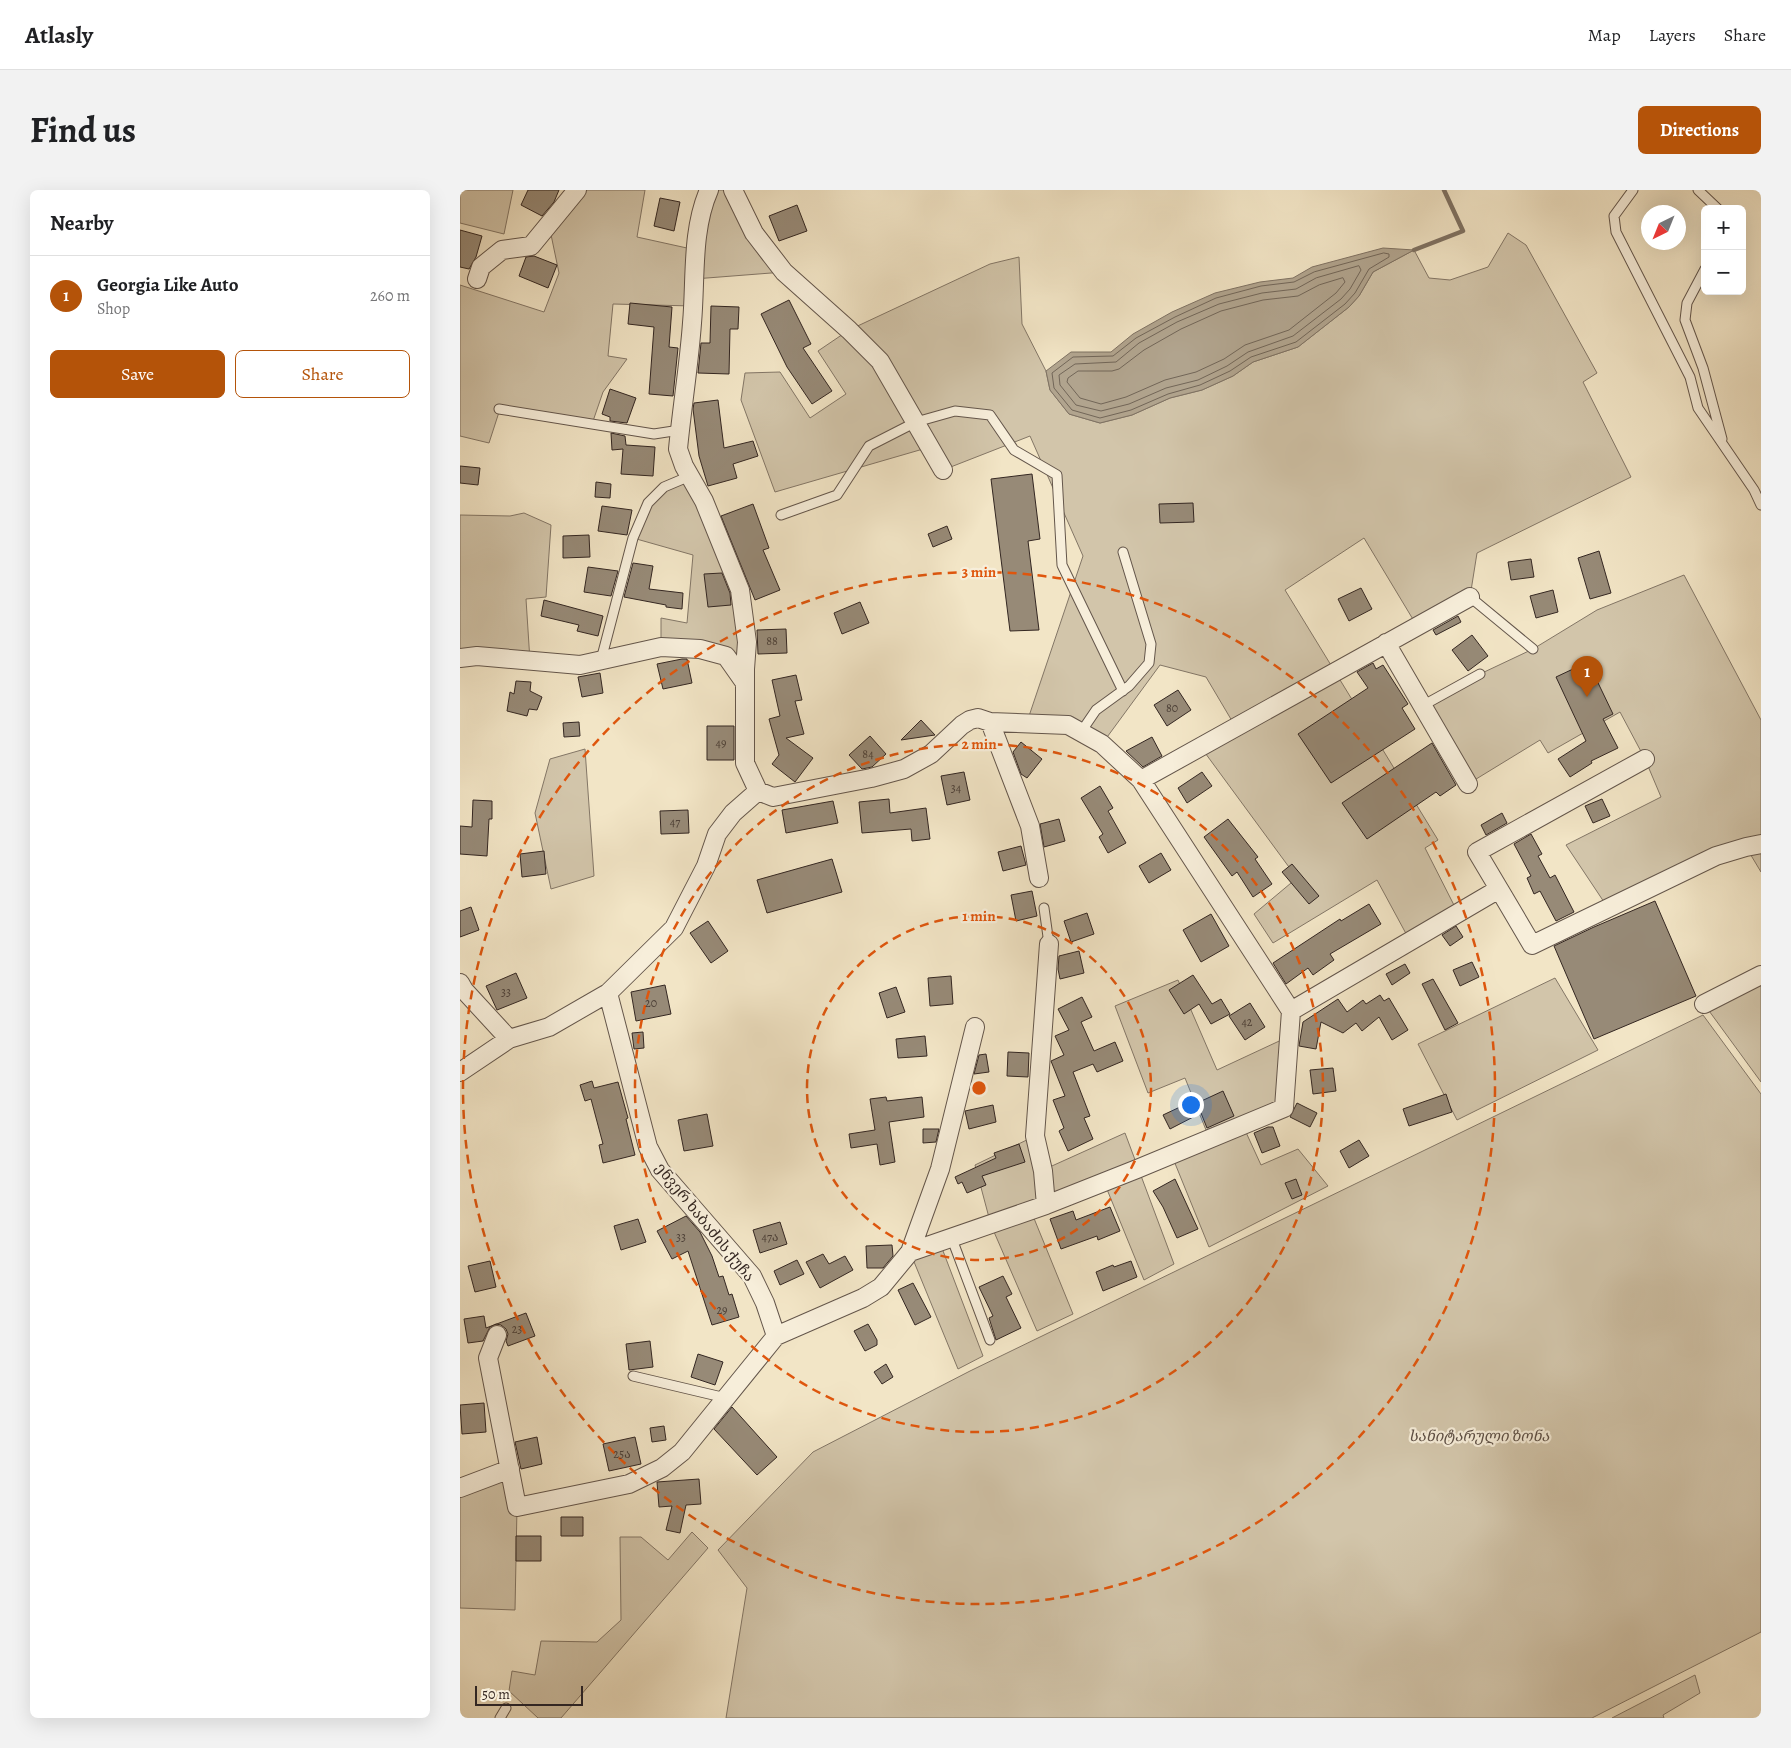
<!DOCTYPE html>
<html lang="en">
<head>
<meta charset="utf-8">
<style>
  body { margin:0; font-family:Alegreya,"Noto Serif Georgian",serif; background:#f2f2f2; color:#202124 }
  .controls { position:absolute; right:15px; top:15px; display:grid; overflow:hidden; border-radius:8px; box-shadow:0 5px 20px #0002 }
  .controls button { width:45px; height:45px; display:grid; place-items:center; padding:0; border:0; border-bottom:1px solid #e0e0e0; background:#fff; color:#202124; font:25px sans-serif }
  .compass { position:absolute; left:1181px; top:15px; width:45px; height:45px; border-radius:50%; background:#fff; box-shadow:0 5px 20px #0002; rotate:223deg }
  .scale { position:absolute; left:15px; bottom:12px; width:108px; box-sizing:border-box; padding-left:5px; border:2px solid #342722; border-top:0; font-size:14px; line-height:18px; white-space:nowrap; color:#342722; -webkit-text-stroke:4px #f7eeda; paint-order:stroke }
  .you { position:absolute; left:730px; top:914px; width:18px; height:18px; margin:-12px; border:4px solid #fff; border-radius:50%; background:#1a73e8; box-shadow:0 0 0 8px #1a73e833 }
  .badge { display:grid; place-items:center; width:32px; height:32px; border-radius:50%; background:#b45309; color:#fff; font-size:16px; font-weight:700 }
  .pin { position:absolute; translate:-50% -41px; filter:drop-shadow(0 1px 2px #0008) }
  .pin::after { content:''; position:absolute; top:26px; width:18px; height:15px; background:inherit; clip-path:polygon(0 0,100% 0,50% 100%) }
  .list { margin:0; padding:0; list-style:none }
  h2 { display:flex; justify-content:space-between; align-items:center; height:65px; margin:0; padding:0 20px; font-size:21px }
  h2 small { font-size:16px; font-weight:400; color:#757577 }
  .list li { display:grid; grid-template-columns:32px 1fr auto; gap:15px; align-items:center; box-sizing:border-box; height:80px; padding:0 20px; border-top:1px solid #e0e0e0 }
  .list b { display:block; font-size:19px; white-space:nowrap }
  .list p { margin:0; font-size:16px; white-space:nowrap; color:#757577 }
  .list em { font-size:16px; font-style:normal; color:#757577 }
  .actions { display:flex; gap:10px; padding:15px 20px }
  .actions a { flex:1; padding:11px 0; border:1px solid #b45309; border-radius:8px; text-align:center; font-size:18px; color:#b45309 }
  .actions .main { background:#b45309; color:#fff }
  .map { position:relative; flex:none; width:1301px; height:1528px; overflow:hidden; border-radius:8px }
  header { display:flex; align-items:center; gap:30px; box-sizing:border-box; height:70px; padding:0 25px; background:#fff; border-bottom:1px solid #e0e0e0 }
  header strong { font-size:24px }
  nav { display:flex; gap:28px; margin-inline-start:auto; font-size:18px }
  .intro { display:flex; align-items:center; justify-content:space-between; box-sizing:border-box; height:120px; padding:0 30px }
  h1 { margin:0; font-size:35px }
  .button { padding:12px 22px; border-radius:8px; background:#b45309; color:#fff; font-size:18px; font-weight:700 }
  main { display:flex; gap:30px; padding:0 30px }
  aside { flex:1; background:#fff; border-radius:8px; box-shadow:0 5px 20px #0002 }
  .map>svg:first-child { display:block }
</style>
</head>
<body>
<header>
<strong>Atlasly</strong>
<nav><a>Map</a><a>Layers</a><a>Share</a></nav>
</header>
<div class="intro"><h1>Find us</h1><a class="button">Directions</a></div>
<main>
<aside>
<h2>Nearby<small></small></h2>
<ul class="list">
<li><span class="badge">1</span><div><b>Georgia Like Auto</b><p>Shop</p></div><em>260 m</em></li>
</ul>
<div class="actions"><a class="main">Save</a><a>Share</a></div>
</aside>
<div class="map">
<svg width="1301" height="1528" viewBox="0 0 1301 1528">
  <rect width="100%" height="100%" fill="#f2e5c6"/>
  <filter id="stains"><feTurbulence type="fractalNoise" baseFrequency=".004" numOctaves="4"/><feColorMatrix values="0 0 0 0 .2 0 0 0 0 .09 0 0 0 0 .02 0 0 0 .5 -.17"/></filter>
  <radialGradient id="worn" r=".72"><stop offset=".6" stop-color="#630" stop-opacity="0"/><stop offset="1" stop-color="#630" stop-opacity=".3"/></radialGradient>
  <path fill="#d2c5aa" stroke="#837666" d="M0,0h53l-9,44 -44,-11z
    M117,0h68l-8,47 59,13 13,-60h24l51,82 -90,7 -1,27 -80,-2 -5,52 19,3 -24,33 -11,32 -92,-15 -11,34 -29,-7v-151l84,27 15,-39 -10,-48z
    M1048,43l18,12 71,128 -14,9 48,95 -154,76 -7,44 -53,29 -53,-88 -79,52 153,250 -13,8 33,65 -48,28 -33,-61 -104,63 -19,-29 43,-36 -97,-132 35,-20 -29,-49 -46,-12 -58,79 -75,-22 56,-166 -53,-120 -87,34 -13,-23 -155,45 -34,-92 4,-27 35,-1 30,46 36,-24 -28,-43 31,-21 141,-66 29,-7 3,67 24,47 4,19 19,24 31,9 32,-8 38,-17 32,-8 31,-14 20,-14 45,-15 51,-40 10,-11 14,-24 41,-22 15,28 21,2 38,-13z
    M230,286l50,114 5,79 -19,-13 -65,-9v-29l26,5 6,-68 -60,-17 15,-35 16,-16z
    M64,323l27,12 -5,72 -20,2 4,62 -70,-3v-143l50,1z
    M1224,385l77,145v152l-15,-25 -138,61 -42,-63 95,-48 -16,-38 -25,-47 -72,41 -8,-13 -72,44 -46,-78 58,-32 53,-25 64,-39z
    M125,559l9,127 -43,13 -16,-76 15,-54z
    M1301,785v107l-57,-78z
    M1095,788l43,72 -141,70 -39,-76z
    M718,790l39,90 73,-34 -9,66 -75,28 -21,-52 -37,15 -33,-87z
    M1243,825l58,79v538l-169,86h-866l21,-130 -29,-38 95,-98 157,-81z
    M784,938l17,37 37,-16 30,37 -119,61 -37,-91z
    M665,943l49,131 -30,16 -40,-98 -73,29 42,103 -36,17 -46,-106 -16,-60 60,-29 8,34z
    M480,1053l43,113 -25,13 -48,-117z
    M50,1279l7,38 -2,103 -55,-2v-120z
    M232,1342l16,16 -147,170h-23l-29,-27 3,-20 23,4 6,-34 56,1 24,-22 -1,-83h21l27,23z
    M1235,1485l5,18 -37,22 1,3h-52z"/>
  <path fill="#b1a48e" stroke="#7f7263" d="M923,58l31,2 -41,22 -14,24 -10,11 -51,40 -45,15 -20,14 -31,14 -32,8 -38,17 -32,8 -31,-9 -19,-24 -4,-19 25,-19h40l22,-18 39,-22 43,-19 45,-11 33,-4 19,-11z"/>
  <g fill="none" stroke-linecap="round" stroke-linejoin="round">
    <path stroke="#726658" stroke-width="1" d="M924,63l5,1v3l-20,12 -14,24 -10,11 -49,38 -45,15 -21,14 -30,14 -32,9 -37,16 -31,8 -28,-8 -18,-22 -2,-15 21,-16 40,-1 23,-18 39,-21 41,-19 45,-12 33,-4 20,-10z
      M899,76l2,4 -11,19 -9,10 -48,37 -45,16 -21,14 -29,14 -32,8 -37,16 -28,7 -25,-6 -16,-20 -1,-10 16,-11 41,-2 23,-19 38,-21 42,-18 43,-11 34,-4 20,-11z
      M883,88l2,4 -9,11 -47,37 -44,15 -21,14 -28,13 -31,8 -39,17 -25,7 -21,-6 -13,-16 1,-4 10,-7h34l7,-2 25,-19 37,-21 40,-18 42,-11 35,-4 21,-11z"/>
    <path stroke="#7f7263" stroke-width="4.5" d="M954,60l49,-19 -19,-41"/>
  </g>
  <path fill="#978a77" stroke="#342722" d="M68,0h31l-5,12 -12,14 -21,-11z
    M200,8l20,4 -6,29 -20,-5z
    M337,15l10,26 -28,10 -10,-25z
    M0,40l22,6 -6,21 -7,12 -9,-2z
    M74,66l23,9 -9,23 -29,-12 7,-19z
    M329,110l22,44 -8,4 29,43 -20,13 -25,-37 -26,-53z
    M170,113l42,4 -3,40 9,1 -5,48 -24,-2 5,-67 -26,-3z
    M251,116l28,1 -1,22h-8l-1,45 -31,-1 3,-30h9z
    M150,199l26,9 -9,25 -17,-2v-4l-8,-3z
    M258,210l6,48 29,-7 5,15 -25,8 4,14 -29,8 -9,-30 -6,-47 1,-6z
    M151,243l14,3 1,9 29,2 -2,29 -32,-2 2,-25 -11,1z
    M0,276l20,2 -2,17 -18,-2z
    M572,284l8,65 -12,2 11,89 -29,1 -19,-152z
    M136,292l15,2 -1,14 -15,-1z
    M733,313l1,19 -34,1 -1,-19z
    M293,314l16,44 -6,2 17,40 -25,10 -34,-84z
    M142,316l30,4 -5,25 -29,-4z
    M487,336l5,13 -19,8 -5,-13z
    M129,345l1,22 -27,1v-22z
    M1139,361l12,42 -21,6 -12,-41z
    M1071,369l3,18 -23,3 -3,-18z
    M173,373l20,3 -4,23 34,4 -1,16 -16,-2v-2l-42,-8z
    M128,377l30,4 -7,25 -27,-4z
    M262,383l8,20 1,12 -23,2 -4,-33z
    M901,398l11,21 -23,12 -11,-22z
    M1093,400l5,22 -22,6 -6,-22z
    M84,410l59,16 -5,20 -21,-5 2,-6 -38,-9z
    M400,412l9,21 -27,11 -8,-21z
    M998,426l3,6 -25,13 -3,-5z
    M326,439l1,24 -29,1 -1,-24z
    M1012,445l16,21 -20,15 -16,-21z
    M222,469h5l5,24 -29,6 -6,-25z
    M1128,472l25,52 -10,5 15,29 -27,13 1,2 -22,14 -12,-18 28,-18 -30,-64z
    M913,473l3,6 7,-4 25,39 -6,4 13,21 -84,54 -33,-49 70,-46 -11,-16z
    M140,483l3,20 -21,4 -4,-20z
    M336,485l6,25 -7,1 9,33 -18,4 27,20 -18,24 -23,-18 7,-9 -10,-36 11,-3 -8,-36z
    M56,491l15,1 -1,9 12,6 -5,13 -8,-1 -2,7 -20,-5 3,-19 4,2z
    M718,500l13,20 -24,16 -13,-21z
    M461,530l14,15 -34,5z
    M119,532l1,14 -16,1 -1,-14z
    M247,536h27v34h-27z
    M410,546l16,18 -14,13 -10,2 -13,-14z
    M692,547l10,19 -19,11 -17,-16z
    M561,552l21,17 -15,19 -6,-4 -8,-22z
    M972,553l24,42 -16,11 -4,-4 -69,47 -25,-36z
    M504,582l6,28 -23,5 -6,-29z
    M742,582l10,14 -25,17 -9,-15z
    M640,596l13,22 -5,3 18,32 -18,10 -9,-16 4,-3 -22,-36z
    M429,609l1,14 36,-5 4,31 -18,2 -1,-12 -49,4 -3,-31z
    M1142,609l8,17 -17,7 -8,-17z
    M13,610l19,1v18h-3l-2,37 -27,-2v-28l12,1z
    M373,611l5,22 -52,10 -4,-23z
    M228,620l1,23 -28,1 -1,-23z
    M1042,623l5,10 -21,12 -5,-10z
    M599,629l6,22 -21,6 -4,-23z
    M768,629l30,38 -3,2 17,25 -19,13 -16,-25 -5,4 -28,-39z
    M1071,644l11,20 -4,2 12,22 5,-3 19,37 -18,9 -16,-30 -6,3 -7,-16 4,-2 -17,-32z
    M561,656l5,19 -23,6 -5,-19z
    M84,661l2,23 -24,3 -2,-23z
    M701,663l10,17 -22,13 -10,-17z
    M372,669l10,33 -75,21 -10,-33z
    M832,674l27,32 -10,8 -27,-32z
    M572,701l5,25 -21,5 -5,-26z
    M1195,711l41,95 -102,43 -40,-93 40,-19z
    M909,714l12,20 -51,30 4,6 -21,15 -5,-7 -22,16 -13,-21 67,-44 1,2z
    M11,717l8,23 -19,7v-26z
    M627,723l7,21 -23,8 -7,-21z
    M751,724l18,32 -28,16 -18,-32z
    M248,731l20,30 -17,12 -21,-30z
    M996,736l7,11 -13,9 -8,-11z
    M619,761l5,22 -24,6 -2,-10 1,-13z
    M1012,772l7,15 -19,9 -7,-16z
    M945,774l5,9 -18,12 -6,-11z
    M56,783l11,25 -30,12 -11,-24z
    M733,785l19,29 9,-5 9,15 -19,10 -12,-20 -15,10 -15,-24z
    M491,786l2,28 -23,2 -2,-28z
    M973,789l25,44 -13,7 -23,-46z
    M205,795l6,29 -35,7 -5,-29z
    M436,797l9,25 -18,6 -8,-25z
    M920,805l4,6 5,-3 19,32 -16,10 -13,-23 -17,14 -6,-8 -13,10 -22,-11 -5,27 -17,-3 4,-24 35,-23 9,13 16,-12 3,4z
    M622,807l10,20 -11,5 13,29 21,-9 8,19 -26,11 -4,-8 -20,8 17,44 -6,2 9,21 -25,12 -9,-20 5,-3 -11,-28 12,-4 -14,-35 13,-6 -9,-19 14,-6 -11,-21z
    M790,813l15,24 -20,13 -16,-24z
    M183,842l1,16 -10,1 -2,-16z
    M465,846l2,20 -29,2 -2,-19z
    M548,862l21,1 -1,24 -21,-1z
    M526,864l3,18 -15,2 5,-19z
    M873,878l3,23 -23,3 -3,-24z
    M132,891l2,7 24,-6 10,36 -2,1 9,36 -32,8 -4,-18 4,-1 -12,-45 -6,2 -5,-16z
    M763,901l11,25 -27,12 -6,-15 -31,16 -7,-14 17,-8 2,3z
    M986,904l6,18 -43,14 -6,-17z
    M426,907l1,4 35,-4 2,20 -35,5 6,40 -15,3 -3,-21 -26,4 -2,-14 26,-4 -5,-31z
    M837,913l20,10 -7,14 -20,-10z
    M533,915l3,17 -27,7 -4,-18z
    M247,924l6,32 -29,5 -6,-31z
    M808,937h5l7,19 -18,7 -8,-20z
    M463,939h16l-3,13 -13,1z
    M899,950l10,16 -20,12 -9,-17z
    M559,954l6,18 -43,14 4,9 -19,8 -5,-11 -4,2 -3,-7 41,-19 -2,-5z
    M715,989l23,50 -21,9 -14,-31 -10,-16z
    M836,989l6,16 -10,4 -7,-16z
    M650,1017l10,24 -22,9 -1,-4 -36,13 -11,-30 23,-8 3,9z
    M226,1026l14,16 12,24 7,21 4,-1 6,19 3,-1 7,23 -27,8 -24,-74 -16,8 -15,-28z
    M178,1029l8,23 -25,8 -7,-24z
    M320,1032l7,22 -27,9 -7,-23z
    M432,1055l1,11 -10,12h-16l-1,-22z
    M363,1064l6,10 16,-8 8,14 -33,18 -14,-26z
    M337,1070l7,14 -24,11 -6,-14z
    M30,1071l6,26 -21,5 -7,-26z
    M671,1071l6,16 -34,14 -7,-19 17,-7 1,2z
    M543,1086l9,18 -6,3 15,31 -25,12 -7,-22 4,-2 -14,-29z
    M453,1093l18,34 -16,8 -17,-35z
    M66,1123l9,23 -27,10 -2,-5 2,-7 -2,-5 -5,-4 -5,-1 -6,3 -7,14 -15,2 -4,-24 20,-3 2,12z
    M408,1134l9,16v5l-12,6 -11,-20z
    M190,1151l3,26 -24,3 -3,-26z
    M238,1164l25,8 -8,23 -24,-8z
    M426,1174l7,13 -11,7 -8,-12z
    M24,1213l2,29 -24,2 -2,-29z
    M272,1217l45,50 -20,18 -43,-46z
    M204,1236l2,14 -14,2 -2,-14z
    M77,1247l5,27 -21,5 -6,-27z
    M175,1247l6,27 -32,7 -6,-27z
    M239,1289l2,25 -15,1 -6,28 -14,-3 6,-24 -13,1 -2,-25z
    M101,1327h22v19h-22z
    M56,1346h25v25h-25z"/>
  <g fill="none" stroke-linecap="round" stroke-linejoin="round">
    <g stroke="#64564b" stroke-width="11">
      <path id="service" d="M1173,0l-19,26 2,16 74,145 8,31 56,82 7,15
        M1238,0l20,19
        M1245,79l-18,34 -2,17 18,48 19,71
        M39,219l155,25 26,-4
        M321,325l56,-20 32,-49 47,-24 39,-11 35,4 24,35 43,25 5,90 61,126
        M1010,407l63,52
        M141,470l32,-122 15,-35 16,-16 26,-11
        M962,516l58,-32
        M621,542l15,-22 33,-24 20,-23 2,-19 -28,-92
        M584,718l5,36
        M492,1049l38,101
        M173,1186l93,22
        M40,1528l6,-10"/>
    </g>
    <g stroke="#64564b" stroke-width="20">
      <path id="minor" d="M249,0c-18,41 -13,89 -17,133 -3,42 -10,84 -14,126l6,17 20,35 36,89 7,52 -2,27v94l13,28
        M273,0l21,43 30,39 65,58 31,31 63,109
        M17,89l4,-12 21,-17 29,-4 46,-56
        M926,453l82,141
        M0,468l17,-2 103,9 81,-18 39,2 26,7 19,27
        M530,532l40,104 9,52
        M681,590l329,-183
        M298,601l15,6 98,-19 33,-9 27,-15 31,-29 8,-5 8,-2 12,4 78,3 34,19 39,36 150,231 -7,97 -147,61 -91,36
        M1039,699l33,56 184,-89 30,-9 15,-3
        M0,793l4,7 45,49
        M1244,814l57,-29
        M831,821l208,-122 -22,-37 168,-93
        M0,882l49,-33 40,-12 59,-34 66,-65 32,-62 11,-32 16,-21 25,-22
        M450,1062l136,-47 -3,-34 -8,-35 14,-192
        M37,1145l-9,23 29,149 112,-23 33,-16 20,-16 94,-116 -11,-33 -13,-27 -92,-106 -12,-23 -40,-154
        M316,1146l87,-38 18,-11 29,-35 30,-83 35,-142
        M0,1298l50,-19"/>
    </g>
    <use href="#service" stroke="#f7eeda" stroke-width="9"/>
    <use href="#minor" stroke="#f7eeda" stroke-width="18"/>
  </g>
  <g fill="none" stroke="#df560d" stroke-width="2.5" stroke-dasharray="9 6">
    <circle cx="519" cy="898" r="172"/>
    <circle cx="519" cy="898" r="344"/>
    <circle cx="519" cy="898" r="516"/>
  </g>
  <g text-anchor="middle" stroke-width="4.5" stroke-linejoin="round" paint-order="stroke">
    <g font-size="12" fill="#4d4037">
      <text x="312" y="455">88</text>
      <text x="712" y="522">80</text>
      <text x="261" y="557">49</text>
      <text x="408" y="568">84</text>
      <text x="496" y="602">34</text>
      <text x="215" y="636">47</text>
      <text x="46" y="806">33</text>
      <text x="191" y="817">20</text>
      <text x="787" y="836">42</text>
      <text x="221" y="1051">33</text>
      <text x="310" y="1051">47ა</text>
      <text x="262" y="1124">29</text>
      <text x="57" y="1143">23</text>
      <text x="162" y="1268">25ა</text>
    </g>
    <g font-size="15" fill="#342722" stroke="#f7eeda">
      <text transform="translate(245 1032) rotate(51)" y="5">ენვერ ხაბაძის ქუჩა</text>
    </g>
    <g font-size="15" font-style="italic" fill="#5c4e44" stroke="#f7eeda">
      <text x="1019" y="1251">სანიტარული ზონა</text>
    </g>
  </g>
  <circle cx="519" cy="898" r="8" fill="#df560d" stroke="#f7eeda" stroke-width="2.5"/>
  <g font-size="15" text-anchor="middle" font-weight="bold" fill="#df560d" stroke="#f7eeda" stroke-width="4.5" stroke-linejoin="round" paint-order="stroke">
    <text x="519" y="387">3 min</text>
    <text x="519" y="559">2 min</text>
    <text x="519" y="731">1 min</text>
  </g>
  <rect width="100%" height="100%" filter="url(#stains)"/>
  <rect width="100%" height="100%" fill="url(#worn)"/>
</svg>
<div class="controls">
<button>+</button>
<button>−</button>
</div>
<svg class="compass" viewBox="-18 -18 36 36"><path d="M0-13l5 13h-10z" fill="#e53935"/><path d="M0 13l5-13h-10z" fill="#757577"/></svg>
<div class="scale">50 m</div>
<div class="you"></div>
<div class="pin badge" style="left:1127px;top:507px">1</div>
</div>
</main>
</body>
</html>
